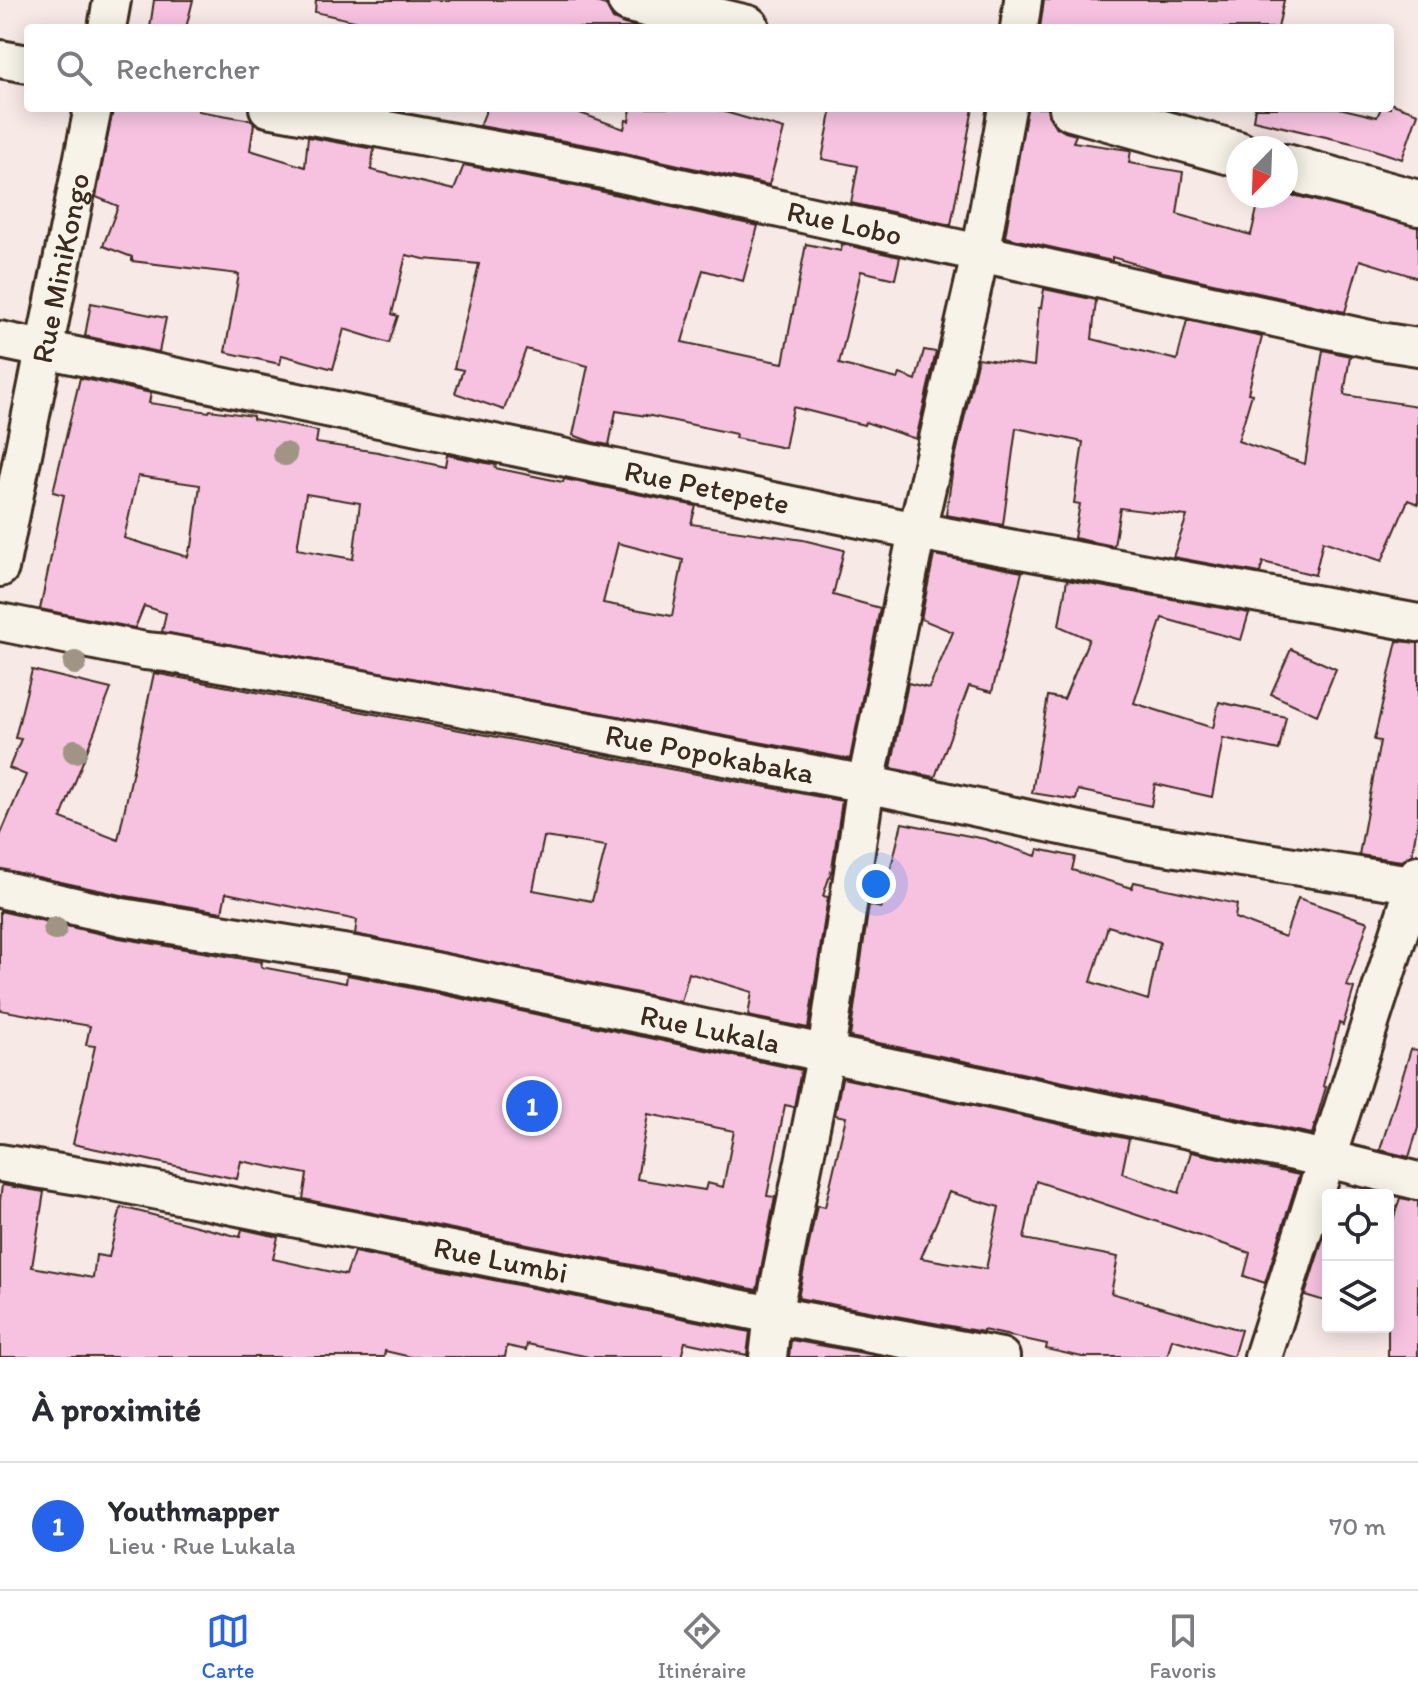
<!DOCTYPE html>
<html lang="fr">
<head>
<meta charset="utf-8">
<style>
  body { margin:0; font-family:Itim,sans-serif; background:#f2f2f3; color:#2b2b33 }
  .controls { position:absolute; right:24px; bottom:24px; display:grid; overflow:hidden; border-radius:8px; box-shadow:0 4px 20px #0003 }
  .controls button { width:72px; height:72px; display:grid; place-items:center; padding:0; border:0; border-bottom:2px solid #e1e1e2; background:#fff; color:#2b2b33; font:40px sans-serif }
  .compass { position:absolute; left:1226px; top:136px; width:72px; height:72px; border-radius:50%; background:#fff; box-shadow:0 4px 20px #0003; rotate:203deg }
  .you { position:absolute; left:876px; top:884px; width:28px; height:28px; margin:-20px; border:6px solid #fff; border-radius:50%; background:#1a73e8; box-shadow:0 0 0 12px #1a73e833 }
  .badge { display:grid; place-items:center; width:52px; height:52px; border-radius:50%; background:#2563eb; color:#fff; font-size:26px; font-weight:700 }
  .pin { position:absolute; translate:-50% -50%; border:4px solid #fff; box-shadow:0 2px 8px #0006 }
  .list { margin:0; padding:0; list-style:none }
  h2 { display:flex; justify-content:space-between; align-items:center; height:104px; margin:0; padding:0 32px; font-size:34px }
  h2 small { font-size:26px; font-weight:400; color:#7c7c81 }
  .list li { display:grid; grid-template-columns:52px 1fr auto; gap:24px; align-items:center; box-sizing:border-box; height:128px; padding:0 32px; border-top:2px solid #e1e1e2 }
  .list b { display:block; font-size:30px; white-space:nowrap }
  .list p { margin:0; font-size:26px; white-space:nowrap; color:#7c7c81 }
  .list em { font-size:26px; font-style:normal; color:#7c7c81 }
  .icon { flex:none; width:44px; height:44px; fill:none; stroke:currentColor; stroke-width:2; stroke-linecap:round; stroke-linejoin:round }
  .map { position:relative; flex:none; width:1418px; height:1357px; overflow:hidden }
  .search { position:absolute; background:#fff; box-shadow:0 4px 20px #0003; left:24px; right:24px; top:24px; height:88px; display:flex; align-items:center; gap:20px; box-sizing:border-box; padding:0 28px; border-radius:8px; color:#7c7c81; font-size:30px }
  .sheet { height:232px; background:#fff }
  nav { display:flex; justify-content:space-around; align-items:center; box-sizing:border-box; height:112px; border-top:2px solid #e1e1e2; background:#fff; font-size:22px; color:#7c7c81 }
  nav a { display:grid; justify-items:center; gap:4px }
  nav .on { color:#2563eb }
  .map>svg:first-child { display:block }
</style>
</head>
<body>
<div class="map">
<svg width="1418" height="1357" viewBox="0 0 1418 1357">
  <rect width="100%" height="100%" fill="#f7e9e6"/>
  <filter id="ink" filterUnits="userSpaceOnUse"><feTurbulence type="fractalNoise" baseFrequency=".0125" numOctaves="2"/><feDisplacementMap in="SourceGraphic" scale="16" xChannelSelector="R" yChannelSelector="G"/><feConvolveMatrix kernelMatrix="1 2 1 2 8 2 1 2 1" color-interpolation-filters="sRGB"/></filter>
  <g filter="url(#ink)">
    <path fill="#f6c2e0" stroke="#3b2a1e" stroke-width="2" fill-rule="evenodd" d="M154,0h39l-7,28h-36z
      M316,0h273l17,5 7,14 11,5 16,4h-255l-70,-16z
      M1044,0h240l-6,28h-238z
      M1390,103l28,10 -16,46 -46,-15 -103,-24 2,-12h84l38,9 4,-9h9z
      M113,108h85v3l53,9 3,4 -4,26 55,17 3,-30 66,12 -3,21 83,20 10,-25 126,24 168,37 -15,55 -40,-11 -21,72 70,15 31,6 23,-119 35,7 1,-7 58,13 -5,22 -34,-8 -22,93 59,15 2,-5 16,6 8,-30 12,2 -20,87 -51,-17 -1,3 -71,-18 -8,41 -50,-10 1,-4 -90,-19v1l-30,-5 -7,34 -17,-3 -19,-7 15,-69 -62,-17 -22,61 -49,-17 8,-23 -9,-2 25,-104 -55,-5 -18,-4 -14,59 6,2 -9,27 -45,-14 -11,40 -51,-14 -2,9 -55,-12 14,-78 -107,-13v-4l-29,-11 15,-40 -22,-9z
      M487,108h79l58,21 2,-9 3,1 2,-13h80l73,21 -15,56 -171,-38 -118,-21z
      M832,108h141l-22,117 -100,-22 7,-37 -36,-7z
      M1027,108h21v7l7,11 10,6 11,3 -3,7 56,8h2l-2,13 54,9 -6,42 74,21 9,-39h37l121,31v51l-58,-18 -15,52 -182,-40 -51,-15v4l-107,-24z
      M1044,289l52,11 -4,39 85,21 10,-40 75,17 -14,56 4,1 -14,47 67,23 18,-114 27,6 -6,39 74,11v98l-10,-4 -26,61 -59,-20 -8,34 -52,-13 -3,11 -87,-16 14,-41 -67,-8 -6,38 -40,-8 6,-34 -6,-1 9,-61 -67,-14 -13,97 -57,-10 7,-48 25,-109 56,8 5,-58h2z
      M91,303l75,15 -7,34 -74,-16z
      M80,378l71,15 -2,10 60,9 1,-2 43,6v3l65,12 -2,12 62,9 67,15 2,-12 49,10 -1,3 68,14 1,-3 132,27 -5,18 112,16 41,10 -11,45 47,13 -30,151 -688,-127 4,-19 -22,-7 -9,22 -95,-19 24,-114 -11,-3zM138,476l62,9 -8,62h-2l-2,10 -64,-19zM306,494l54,9 -7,56 -56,-10zM618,543l65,17 -11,56 -69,-13z
      M934,555l88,17 -30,120 -23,-6 -34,91 -44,-9 17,-85 21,5 24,-56 -32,-13z
      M1067,580l182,33 -8,27 -79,-22 -28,85 79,25 6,-26 67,15 -7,33 -56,-12 -11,59 -57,-13 -4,22 -73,-16 -2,10 -44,-7 16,-97 16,3 25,-60 -30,-13z
      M1397,641l21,2v178l-6,33 -10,7 -43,-6 21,-114 -6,-1z
      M1291,649l45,20 -19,46 -46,-21z
      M32,670l79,19 -50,129 57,22 36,-167 688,128 -10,68 -9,27 5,1 -20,131 -60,-12 4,-24 -63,-19 -8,29 -326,-68 2,-14 -131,-27 -4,19 -96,-16 -126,-27v-33l26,-61 -17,-7 12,-29 -6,-1zM544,837l62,9 -14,55 -59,-11z
      M902,823l83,16 51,17 2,-7 37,8 -3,13 60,18 2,-6 103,22 -2,14 50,19 13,-39 70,24 -21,64 7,2 -11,37 -4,-2 -16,63 3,1 -14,47 -462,-97 19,-132 12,3zM1108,926l52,16 -12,58 -57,-18z
      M0,911l119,27 143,24 -1,5 85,16 1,-8 16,3 438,92 -7,37 -9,-2 -18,91 8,1 -18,93 -454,-91 4,-25 -66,-13 -4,18 -164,-35 22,-98 -9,-1 4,-19 -90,-16zM648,1114l86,17 -11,56 -16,-4 -2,7 -68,-11z
      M1411,1049l7,1v78l-9,29 -29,-7z
      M842,1078l287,61 -7,34 57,20 12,-41 108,23 -34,108 -21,-7 6,-23 -214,-72 -12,58 94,18 -7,36 130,37 -8,27 -61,-18 -5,18h-85l-36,-8 1,-5 -64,-14v2l-185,-34 19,-93 8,2 21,-90 -11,-2zM949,1192l50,15 -13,62 -65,-11z
      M2,1185l42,7 -12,75 61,11 3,-23 13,2 12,-50 119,30 2,-8 36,8 -5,22 73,16 8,-23 396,80 -3,23 -62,-13 -4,15h-92l-62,-13 -1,6 -19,-4 -2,11h-94l-26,-6 -1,6h-384v-156z
      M1400,1198l18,3v156h-30v-121z
      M1328,1223v79l-23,-7z
      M791,1340l94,17h-96z"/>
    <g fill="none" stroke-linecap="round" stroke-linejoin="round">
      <g stroke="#3b2a1e" stroke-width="42">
        <g id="street">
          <path d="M107,28l5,-28"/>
          <path d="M1019,28l4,-28"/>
          <path d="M0,59l28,5"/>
          <path id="s1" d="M268,108l326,60 785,173 39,6"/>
          <path id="s2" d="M0,340l917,191 501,92"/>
          <path id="s3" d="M0,568l93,-460"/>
          <path id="s4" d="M0,622l145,29 22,2 443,82 256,49 265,57 287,44"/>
          <path id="s5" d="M0,889l122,28 245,40 960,202 91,22"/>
          <path id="s6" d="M0,1163l109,18 664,134 228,42"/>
          <path d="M768,1357l5,-42 53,-262 40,-269 51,-253 63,-276 27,-147"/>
          <path d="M1263,1357l155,-483"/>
        </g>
      </g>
      <g stroke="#3b2a1e" stroke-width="50">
        <path id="secondary" d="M630,0l117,28
          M1072,108l166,46
          M1286,167l132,36"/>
      </g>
      <use href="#street" stroke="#f7f3e8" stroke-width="36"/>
      <use href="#secondary" stroke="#f7f3e8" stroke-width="44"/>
    </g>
    <g fill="#a09485">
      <circle cx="285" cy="454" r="12"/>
      <circle cx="75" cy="663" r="12"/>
      <circle cx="75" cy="751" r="12"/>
      <circle cx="55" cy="929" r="12"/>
    </g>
  </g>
  <g text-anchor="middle" stroke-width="6" stroke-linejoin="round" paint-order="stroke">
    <g font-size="30" fill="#3b2a1e" stroke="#f7f3e8">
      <text dy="10" stroke="none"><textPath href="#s1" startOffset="588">Rue Lobo</textPath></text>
      <text dy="10" stroke="none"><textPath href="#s3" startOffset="306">Rue MiniKongo</textPath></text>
      <text dy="10" stroke="none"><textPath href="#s2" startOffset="722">Rue Petepete</textPath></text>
      <text dy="10" stroke="none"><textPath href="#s4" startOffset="722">Rue Popokabaka</textPath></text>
      <text dy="10" stroke="none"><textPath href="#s5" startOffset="724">Rue Lukala</textPath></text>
      <text dy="10" stroke="none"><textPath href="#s6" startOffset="510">Rue Lumbi</textPath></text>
    </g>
  </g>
</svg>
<div class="controls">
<button><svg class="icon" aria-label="locate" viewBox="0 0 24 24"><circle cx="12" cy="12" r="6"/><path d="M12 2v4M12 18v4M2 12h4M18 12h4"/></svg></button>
<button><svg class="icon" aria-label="layers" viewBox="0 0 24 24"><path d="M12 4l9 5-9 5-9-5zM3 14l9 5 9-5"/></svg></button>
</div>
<svg class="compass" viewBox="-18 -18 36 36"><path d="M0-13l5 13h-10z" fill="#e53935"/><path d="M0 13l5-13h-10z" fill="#7c7c81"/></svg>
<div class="you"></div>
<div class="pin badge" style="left:532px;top:1106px">1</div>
<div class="search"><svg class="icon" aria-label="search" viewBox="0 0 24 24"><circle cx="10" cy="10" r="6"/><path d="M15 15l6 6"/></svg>Rechercher</div>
</div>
<section class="sheet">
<h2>À proximité<small></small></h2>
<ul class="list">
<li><span class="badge">1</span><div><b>Youthmapper</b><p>Lieu · Rue Lukala</p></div><em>70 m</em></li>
</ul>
</section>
<nav>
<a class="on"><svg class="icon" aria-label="map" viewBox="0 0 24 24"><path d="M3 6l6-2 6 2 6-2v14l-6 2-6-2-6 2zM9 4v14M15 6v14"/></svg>Carte</a>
<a><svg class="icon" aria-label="directions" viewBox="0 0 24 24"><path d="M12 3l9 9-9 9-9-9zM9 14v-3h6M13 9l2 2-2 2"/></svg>Itinéraire</a>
<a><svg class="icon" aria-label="saved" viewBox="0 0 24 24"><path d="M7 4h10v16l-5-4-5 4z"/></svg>Favoris</a>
</nav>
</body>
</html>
